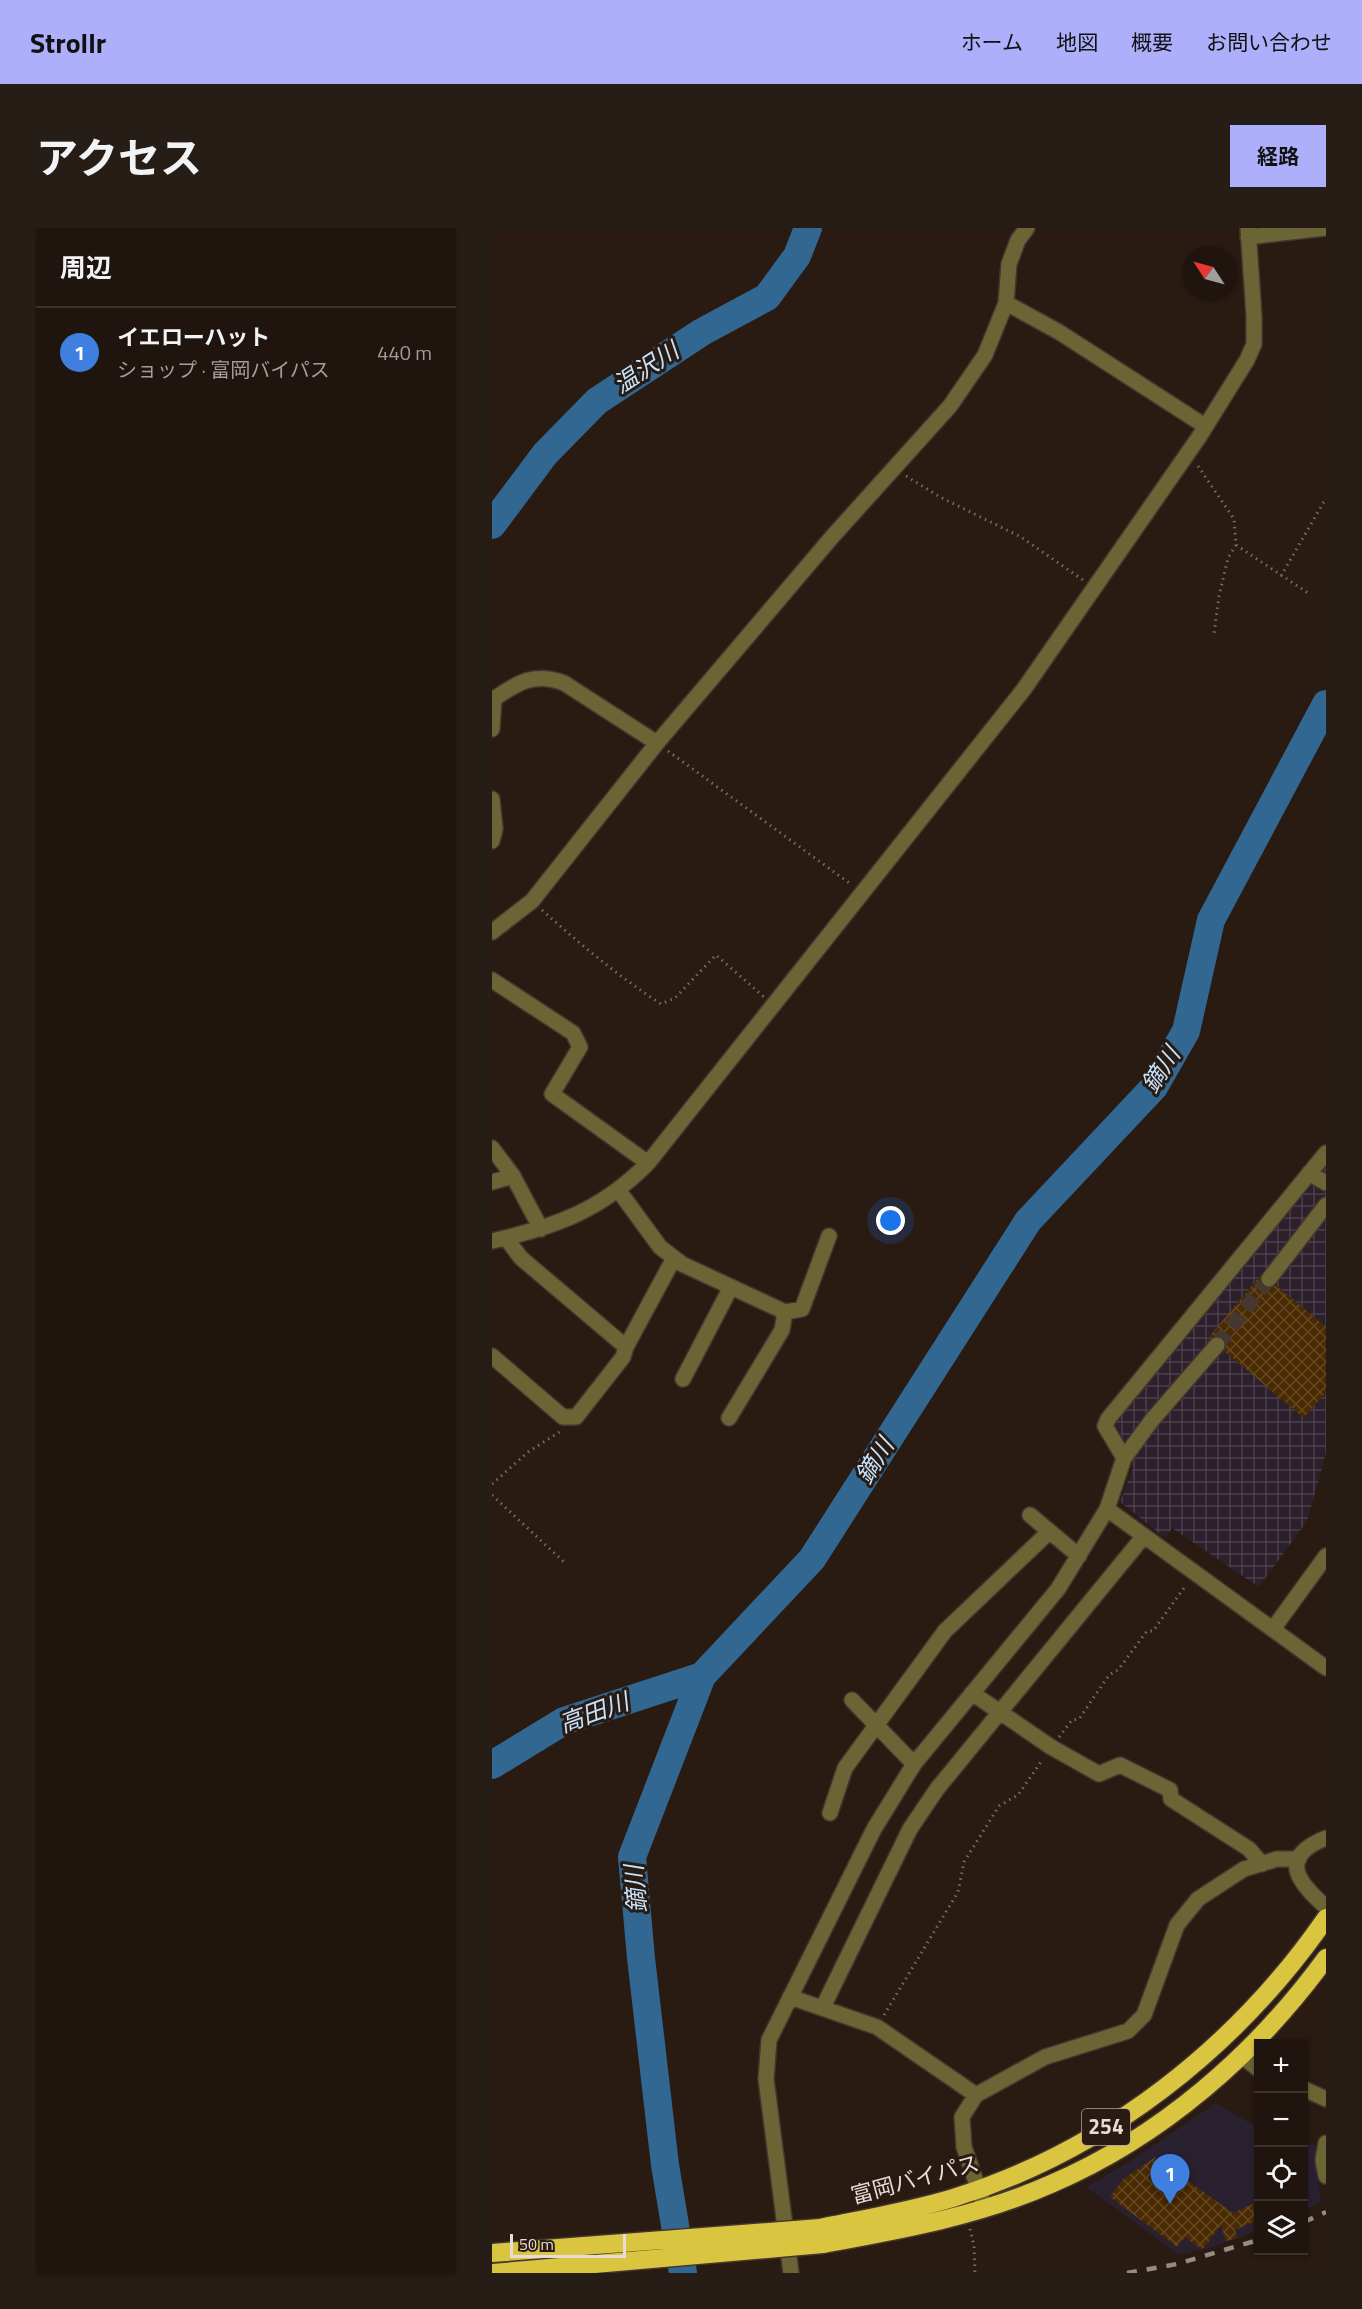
<!DOCTYPE html>
<html lang="ja">
<head>
<meta charset="utf-8">
<style>
  body { margin:0; font-family:"Titillium Web","Noto Sans JP",sans-serif; background:#271d17; color:#f1f3f6 }
  .controls { position:absolute; right:18px; bottom:18px; display:grid; overflow:hidden; border-radius:0px; box-shadow:0 2px 4px #0004 }
  .controls button { width:54px; height:54px; display:grid; place-items:center; padding:0; border:0; border-bottom:2px solid #3c332e; background:#1f140e; color:#f1f3f6; font:30px sans-serif }
  .compass { position:absolute; left:690px; top:18px; width:54px; height:54px; border-radius:50%; background:#1f140e; box-shadow:0 2px 4px #0004; rotate:306deg }
  .scale { position:absolute; left:18px; bottom:15px; width:116px; box-sizing:border-box; padding-left:6px; border:3px solid #e7dcd7; border-top:0; font-size:16px; line-height:21px; white-space:nowrap; color:#e7dcd7; -webkit-text-stroke:4px #291a12; paint-order:stroke }
  .you { position:absolute; left:399px; top:993px; width:21px; height:21px; margin:-15px; border:4px solid #fff; border-radius:50%; background:#1a73e8; box-shadow:0 0 0 9px #1a73e833 }
  .badge { display:grid; place-items:center; width:39px; height:39px; border-radius:50%; background:#adaffb; color:#fff; font-size:20px; font-weight:700 }
  .pin { position:absolute; translate:-50% -50px; filter:drop-shadow(0 2px 3px #0008) }
  .pin::after { content:''; position:absolute; top:32px; width:21px; height:18px; background:inherit; clip-path:polygon(0 0,100% 0,50% 100%) }
  .list { margin:0; padding:0; list-style:none }
  h2 { display:flex; justify-content:space-between; align-items:center; height:78px; margin:0; padding:0 24px; font-size:26px }
  h2 small { font-size:20px; font-weight:400; color:#a19e9e }
  .list li { display:grid; grid-template-columns:39px 1fr auto; gap:18px; align-items:center; box-sizing:border-box; height:90px; padding:0 24px; border-top:2px solid #3c332e }
  .list b { display:block; font-size:22px; white-space:nowrap }
  .list p { margin:0; font-size:20px; white-space:nowrap; color:#a19e9e }
  .list em { font-size:20px; font-style:normal; color:#a19e9e }
  .icon { flex:none; width:33px; height:33px; fill:none; stroke:currentColor; stroke-width:2; stroke-linecap:round; stroke-linejoin:round }
  .map { position:relative; flex:none; width:834px; height:2045px; overflow:hidden; border-radius:0px }
  header { display:flex; align-items:center; gap:36px; box-sizing:border-box; height:84px; padding:0 30px; background:#adaffb; color:#111 }
  header strong { font-size:28px }
  nav { display:flex; gap:33px; margin-inline-start:auto; font-size:21px }
  .intro { display:flex; align-items:center; justify-content:space-between; box-sizing:border-box; height:144px; padding:0 36px }
  h1 { margin:0; font-size:42px }
  .button { padding:15px 27px; border-radius:0px; background:#adaffb; color:#111; font-size:21px; font-weight:700 }
  main { display:flex; gap:36px; padding:0 36px }
  aside { flex:1; background:#1f140e; border-radius:0px; box-shadow:0 2px 4px #0004 }
  .map>svg:first-child { display:block }
</style>
</head>
<body>
<header>
<strong>Strollr</strong>
<nav><a>ホーム</a><a>地図</a><a>概要</a><a>お問い合わせ</a></nav>
</header>
<div class="intro"><h1>アクセス</h1><a class="button">経路</a></div>
<main>
<aside>
<h2>周辺<small></small></h2>
<ul class="list">
<li><span class="badge" style="background:#3f7fe0">1</span><div><b>イエローハット</b><p>ショップ · 富岡バイパス</p></div><em>440 m</em></li>
</ul>
</aside>
<div class="map">
<svg width="834" height="2045" viewBox="0 0 834 2045">
  <defs>
    <pattern id="industrial-grid" width="8" height="8" patternUnits="userSpaceOnUse" patternTransform="scale(1.5)"><rect width="8" height="8" fill="#2d202d"/><path d="M0 4h8M4 0v8" fill="none" stroke="#4b404b"/></pattern>
    <pattern id="building-cross-hatch" width="8" height="8" patternUnits="userSpaceOnUse" patternTransform="scale(1.5)"><rect width="8" height="8" fill="#4a2a00"/><path d="M0 0l8 8M0 8l8-8" fill="none" stroke="#644824"/></pattern>
  </defs>
  <rect width="100%" height="100%" fill="#291a12"/>
  <path fill="#2a2130" d="M724,1875l42,25v102l-47,18 -32,7 -93,-68 43,-25z
    M812,1917h12v22l5,36 -17,7z"/>
  <path fill="url(#industrial-grid)" d="M834,934v291l-19,68 -48,66 -87,-59 -7,10 -45,-36 13,-34 -6,-22 -12,-23z"/>
  <g fill="none" stroke-linecap="round" stroke-linejoin="round">
    <path stroke="#316791" stroke-width="28" d="M0,297l53,-71 52,-53 105,-69 65,-35 30,-41 11,-28
      M0,1537l72,-44 138,-45
      M191,2045l-18,-108 -24,-207 -9,-101 70,-181 110,-117 216,-338 126,-134 32,-56 25,-111 115,-216"/>
  </g>
  <path fill="url(#building-cross-hatch)" d="M768,1048v6l3,4 5,3 8,-4 50,42v65l-22,26 -80,-67 2,-9 -3,-5 -5,-2 -10,3z
    M663,1929l78,56 22,-10 3,9v8l-23,10 2,8 -11,3 -5,-16 -19,25 -17,-13 -8,10 -67,-50 12,-17z"/>
  <g fill="none" stroke-linecap="round" stroke-linejoin="round">
    <path stroke="#463730" stroke-width="15" stroke-dasharray="15 8" stroke-linecap="butt" d="M725,1117l52,-66"/>
    <g stroke="#44352e" stroke-width="18">
      <path id="minor" d="M756,9l78,-9
        M514,75l53,29 146,94
        M0,470l2,1 -2,30
        M2,471c24,-17 41,-27 70,-16l93,60
        M0,571l3,30 -3,12
        M0,704l40,-31 125,-158 175,-206 118,-131 35,-51 21,-52 3,-39 9,-24 9,-12
        M0,752l81,53 7,14 -28,47 96,69
        M0,920l21,28 28,53
        M817,945l17,10
        M0,954l21,-6
        M127,963l41,56 22,17 103,48 17,-3 27,-73
        M0,1013c63,-14 110,-31 156,-78l376,-474 175,-252 48,-77 7,-16v-28l-6,-88
        M777,1051l57,-74
        M134,1119l48,-89
        M0,1128l71,61h13l47,-60 3,-10 -105,-89 -15,-20
        M191,1151l48,-92
        M237,1190l53,-88 3,-18
        M632,1230l-19,-32 3,-7 218,-266
        M615,1281l17,-51 28,-38 65,-75
        M538,1287l49,41
        M781,1401l53,-73
        M480,1465l79,54 48,27 21,-9 50,25 1,9 78,50 13,15
        M360,1472l62,64
        M338,1585l15,-45 100,-137 104,-99
        M834,1610c-48,19 -29,44 0,69
        M298,1769l87,30 99,68
        M331,1779l87,-178 27,-40 207,-253
        M750,1828l16,13
        M812,1861l22,10
        M834,1915l-3,17 3,16
        M493,1980l-21,-61 -2,-30 14,-22 69,-38 83,-26 16,-16 33,-90 21,-26 46,-30 33,-10h22
        M299,2045l-25,-194 3,-39 105,-211 40,-65 144,-175 49,-80 219,159"/>
    </g>
    <g stroke="#44352e" stroke-width="21">
      <path id="highway" d="M328,2000c44,-9 90,-17 133,-30 152,-47 283,-150 373,-280
        M331,2016c77,-14 156,-28 228,-60 110,-47 205,-130 275,-226"/>
    </g>
    <path stroke="#786b64" stroke-width="3" stroke-dasharray="1.5 4.5" stroke-linecap="butt" d="M706,238l36,53 2,26 -8,13 -9,38 -5,38
      M414,248l34,21 81,40 62,43
      M744,317l75,50
      M789,348l45,-78
      M176,523l184,134
      M50,682c38,34 76,66 119,94l14,-6 41,-43 48,42
      M0,1256l36,-32 33,-21
      M0,1267l73,68
      M567,1509l13,-17 7,-1 30,-44 9,-5 29,-39h6l33,-46
      M392,1787l74,-123 6,-30 35,-56 19,-11 25,-36
      M478,2001l4,17 1,27"/>
    <use href="#minor" stroke="#6b6435" stroke-width="15"/>
    <use href="#highway" stroke="#dac540" stroke-width="18"/>
    <path stroke="#988b85" stroke-width="4.5" stroke-dasharray="10 10" stroke-linecap="butt" d="M812,1994l22,-10
      M635,2045l50,-9 81,-24"/>
    <g stroke="#44352e" stroke-width="21" stroke-linecap="butt">
      <path id="highway-bridge" d="M0,2025l328,-25
        M0,2045l331,-29"/>
    </g>
    <use href="#highway-bridge" stroke="#dac540" stroke-width="18"/>
  </g>
  <g text-anchor="middle" stroke-width="6" stroke-linejoin="round" paint-order="stroke">
    <rect fill="#291a12" stroke="#aea29c" stroke-width="1.5" x="590" y="1881" width="48" height="36" rx="4.5"/>
    <g font-size="21" font-weight="bold" fill="#e7dcd7">
      <text x="614" y="1906">254</text>
    </g>
    <g font-size="22" fill="#e7dcd7" stroke="#291a12">
      <text transform="translate(423 1951) rotate(-15)" y="8">富岡バイパス</text>
    </g>
    <g font-size="24" font-style="italic" fill="#c5e3fd" stroke="#291a12">
      <text transform="translate(154 140) rotate(-33)" y="8">温沢川</text>
      <text transform="translate(669 842) rotate(-57)" y="8">鏑川</text>
      <text transform="translate(383 1233) rotate(-58)" y="8">鏑川</text>
      <text transform="translate(102 1485) rotate(-20)" y="8">高田川</text>
      <text transform="translate(144 1661) rotate(-95)" y="8">鏑川</text>
    </g>
  </g>
</svg>
<div class="controls">
<button>+</button>
<button>−</button>
<button><svg class="icon" aria-label="locate" viewBox="0 0 24 24"><circle cx="12" cy="12" r="6"/><path d="M12 2v4M12 18v4M2 12h4M18 12h4"/></svg></button>
<button><svg class="icon" aria-label="layers" viewBox="0 0 24 24"><path d="M12 4l9 5-9 5-9-5zM3 14l9 5 9-5"/></svg></button>
</div>
<svg class="compass" viewBox="-18 -18 36 36"><path d="M0-13l5 13h-10z" fill="#e53935"/><path d="M0 13l5-13h-10z" fill="#a19e9e"/></svg>
<div class="scale">50 m</div>
<div class="you"></div>
<div class="pin badge" style="left:678px;top:1976px;background:#3f7fe0">1</div>
</div>
</main>
</body>
</html>
